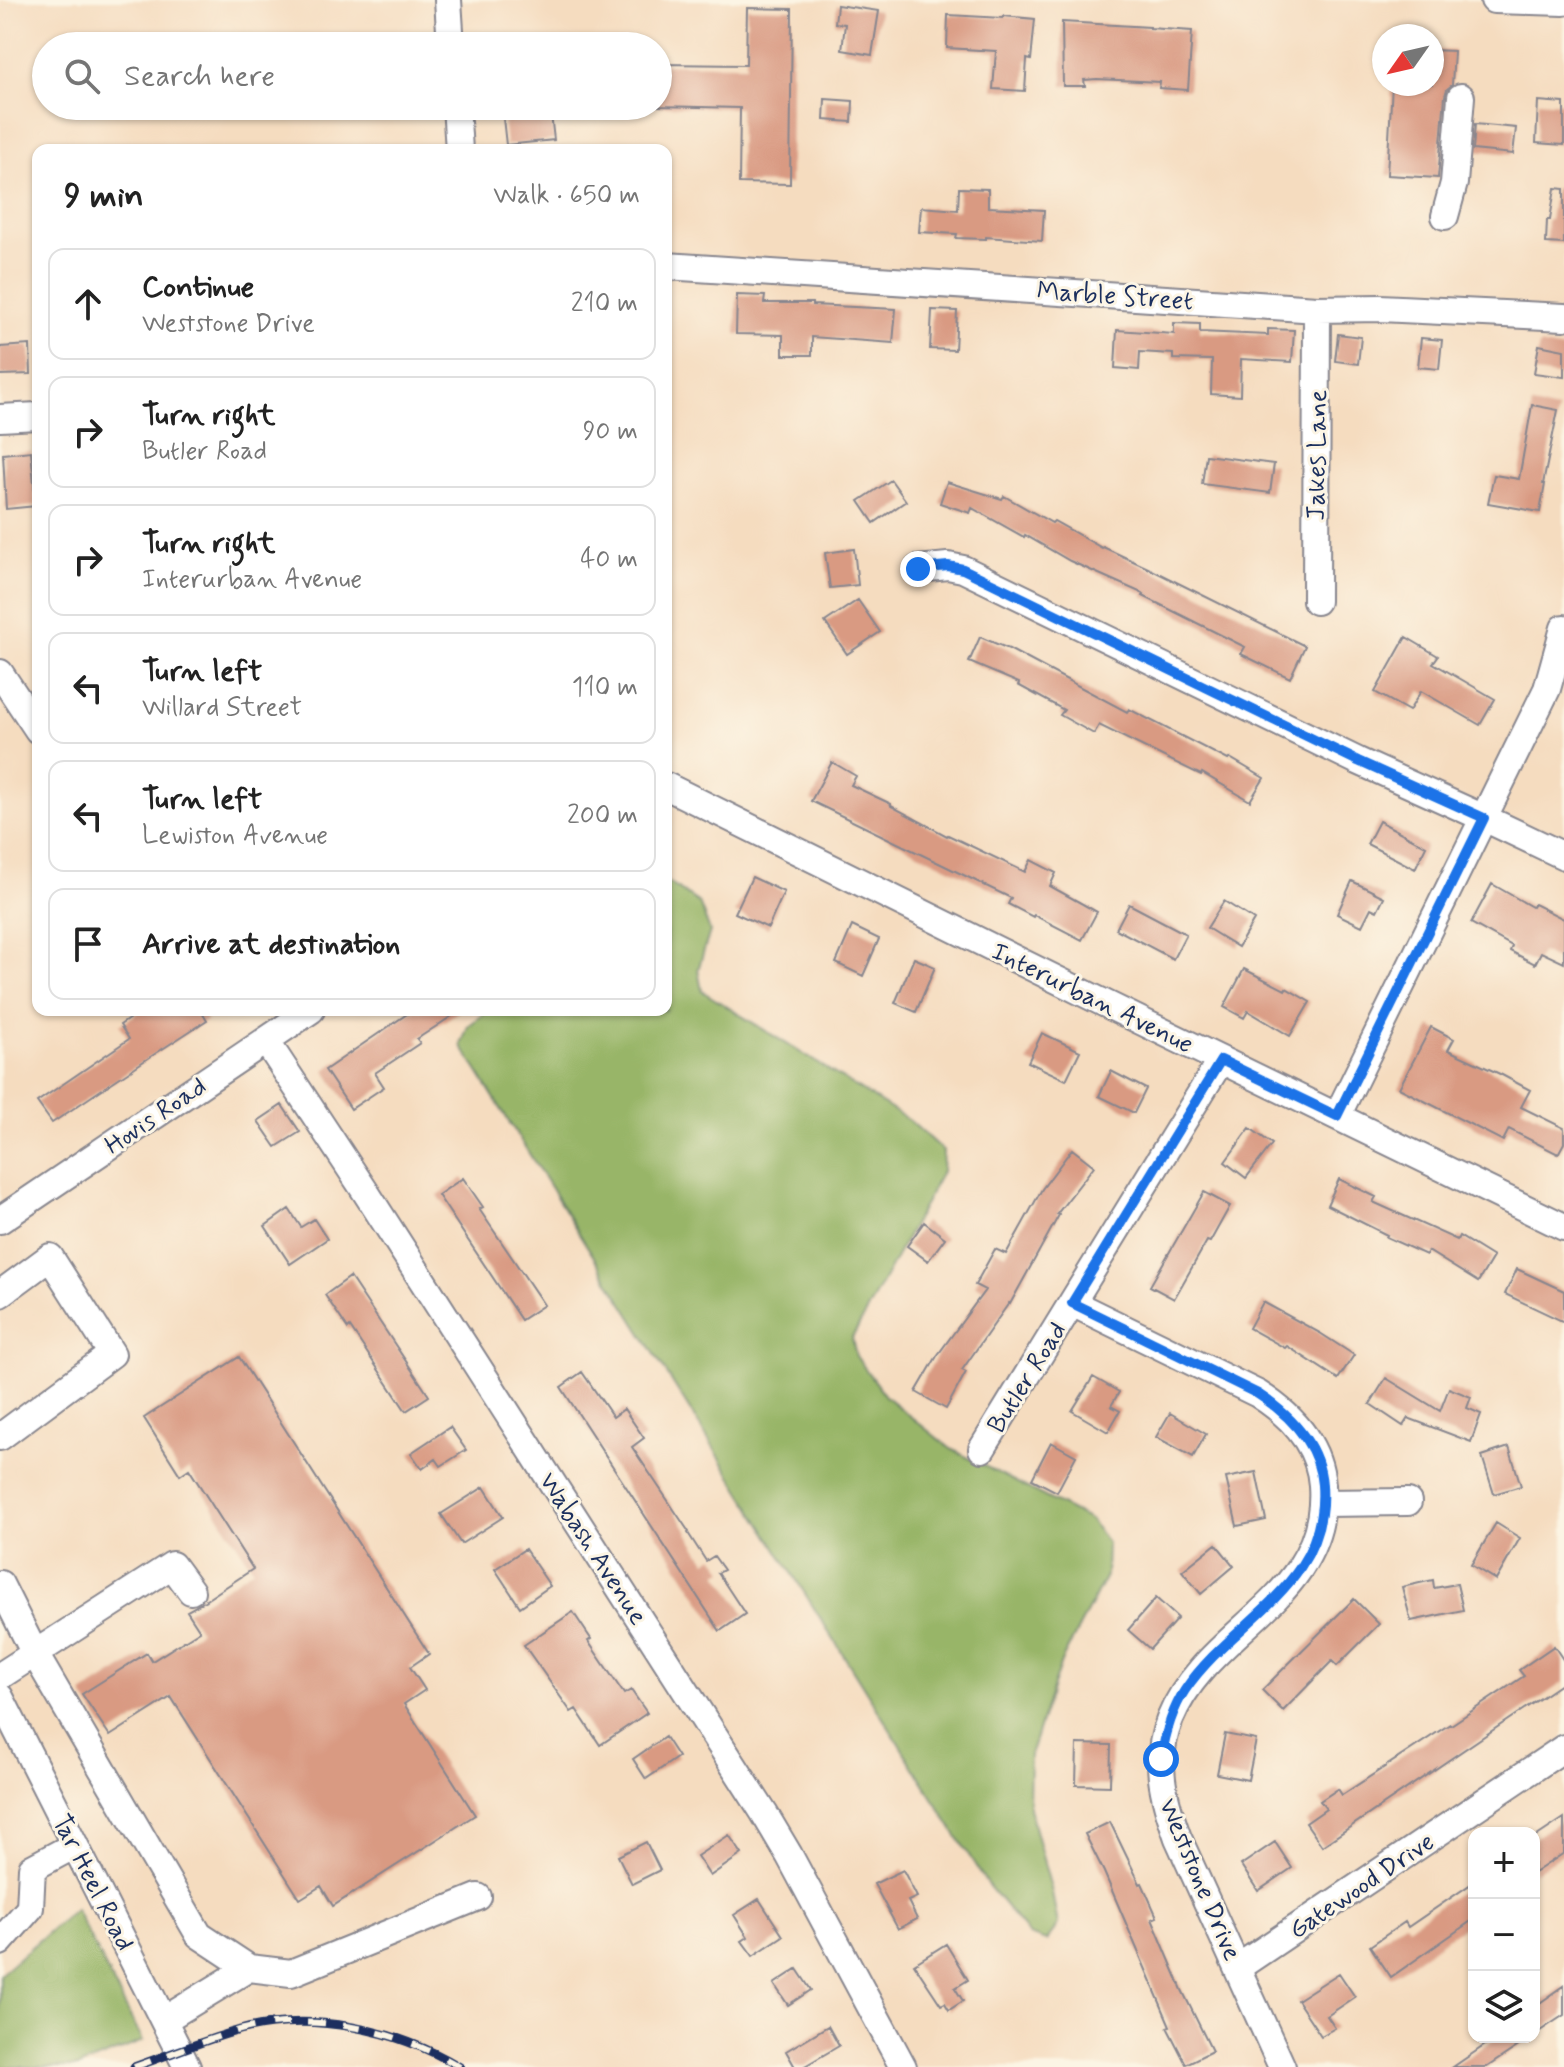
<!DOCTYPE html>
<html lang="en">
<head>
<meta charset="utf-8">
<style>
  body { margin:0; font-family:Mynerve,sans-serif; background:#f6f6f6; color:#222 }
  .controls { position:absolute; right:24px; bottom:24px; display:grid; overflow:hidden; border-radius:16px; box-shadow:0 2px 6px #0004 }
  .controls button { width:72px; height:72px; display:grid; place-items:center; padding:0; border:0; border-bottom:2px solid #e0e0e0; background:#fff; color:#222; font:40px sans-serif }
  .compass { position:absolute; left:1372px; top:24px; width:72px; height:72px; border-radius:50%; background:#fff; box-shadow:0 2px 6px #0004; rotate:236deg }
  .stop { position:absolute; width:24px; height:24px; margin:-18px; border:6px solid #1a73e8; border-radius:50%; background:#fff }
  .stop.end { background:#1a73e8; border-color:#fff; box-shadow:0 2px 8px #0008 }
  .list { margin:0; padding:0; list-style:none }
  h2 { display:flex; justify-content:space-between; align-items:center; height:104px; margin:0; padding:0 32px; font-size:34px }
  h2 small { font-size:26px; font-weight:400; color:#767676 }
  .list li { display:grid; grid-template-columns:52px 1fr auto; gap:24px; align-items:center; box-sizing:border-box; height:112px; margin:0 16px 16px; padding:0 16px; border:2px solid #e0e0e0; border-radius:16px }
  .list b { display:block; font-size:30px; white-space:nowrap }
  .list p { margin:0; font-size:26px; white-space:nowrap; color:#767676 }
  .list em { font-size:26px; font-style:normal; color:#767676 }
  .icon { flex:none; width:44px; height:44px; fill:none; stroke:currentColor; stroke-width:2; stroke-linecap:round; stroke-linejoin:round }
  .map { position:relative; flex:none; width:1564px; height:2067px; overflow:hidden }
  .search { position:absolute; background:#fff; box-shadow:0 2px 6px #0004; left:32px; top:32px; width:640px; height:88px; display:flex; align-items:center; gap:20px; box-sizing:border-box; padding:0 28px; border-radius:44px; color:#767676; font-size:30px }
  .panel { position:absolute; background:#fff; box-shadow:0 2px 6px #0004; left:32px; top:144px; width:640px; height:872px; border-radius:16px }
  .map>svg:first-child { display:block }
</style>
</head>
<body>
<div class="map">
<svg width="1564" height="2067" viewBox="0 0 1564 2067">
  <rect width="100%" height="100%" fill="#fcf5e5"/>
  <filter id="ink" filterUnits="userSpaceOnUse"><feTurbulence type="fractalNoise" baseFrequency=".0125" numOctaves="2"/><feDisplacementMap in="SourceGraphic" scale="16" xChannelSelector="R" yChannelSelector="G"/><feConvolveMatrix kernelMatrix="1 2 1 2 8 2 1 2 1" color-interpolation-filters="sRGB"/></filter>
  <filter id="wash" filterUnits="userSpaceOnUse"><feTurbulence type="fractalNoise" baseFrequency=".006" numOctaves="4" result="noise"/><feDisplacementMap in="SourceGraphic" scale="32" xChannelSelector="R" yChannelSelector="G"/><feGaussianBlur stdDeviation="1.8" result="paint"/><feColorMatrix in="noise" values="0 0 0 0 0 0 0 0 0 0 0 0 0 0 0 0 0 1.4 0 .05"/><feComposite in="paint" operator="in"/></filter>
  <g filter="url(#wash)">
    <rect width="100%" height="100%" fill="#f5dcbf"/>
    <path fill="#98b567" stroke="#5a7262" stroke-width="2" d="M669,883l30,20 11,28 -12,39 4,21 208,130 33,30 -1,21 -90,166 4,18 29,40 66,53 139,71 17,23 -1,33 -45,86 -31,93 -1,53 23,84 6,33 -12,16 -17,-6 -42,-51 -526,-839 7,-19 21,-16h177v-126z
      M75,1909l68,132 -65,26h-78v-93z"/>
    <g id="blocks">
      <path fill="#d99a82" d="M837,5l42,6 -7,44 -30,-5 3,-26 -10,-1z
        M747,8l45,1 -2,175 -51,-1 1,-75 -82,-2v-42l88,1z
        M948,15l55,3v-2l32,3 -4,41 -4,-1 -2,32 -32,-2 3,-38 -49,-3z
        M1062,22l88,5v1l42,3 -4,59 -29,-2 1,-6 -63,-3 -13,1 1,6h-22z
        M1432,50l22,1 -2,34 -5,4 -2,7 -7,82 -51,-3 5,-91h40z
        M825,99l28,2 -1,21 -28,-2z
        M1538,101l26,2v42l-28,-2z
        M532,106h18l4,34 -48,5 -4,-36z
        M1475,124l41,4 -3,26 -40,-4z
        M959,188l29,1v18l56,3 -2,31 -56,-4v2l-30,-1 1,-4 -38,-2 2,-25 37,3z
        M1555,188l9,1v55l-18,-1 1,-23h3z
        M737,295l28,1 -1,7h48v2l84,4 -3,34 -81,-6v18h-29v-20l-47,-1z
        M932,310l25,1 -2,39 -25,-1z
        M1174,323l26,1v8l68,3v-6l26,1 -2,32 -51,-3 -1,37 -29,-2 1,-34 -39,-1v-5l-33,-2 -1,18 -24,-2 2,-38 57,4z
        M1338,334l23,3 -3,27 -23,-3z
        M1421,338l21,2 -3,29 -21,-2z
        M30,345l1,29 -31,1v-28z
        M1539,345l25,5v27l-30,-4z
        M1532,405l26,5 -15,74h2l-5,28 -52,-9 6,-28 25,4z
        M31,451l5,55 -30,3 -3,-55z
        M1206,455l68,9 -4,29 -68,-9z
        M891,480l15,21 -32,22 -15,-22z
        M947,482l55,17 2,-3 48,27 2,-2 48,27 1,-1 45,21 157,78 -15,32 -49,-24 4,-7 -102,-51 1,-2 -74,-33 -45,-26 -1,2 -52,-29 -2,5 -30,-10z
        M854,549l4,36 -28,3 -5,-35z
        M858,600l22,32 -33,22 -22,-32z
        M980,637l29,12 118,63 2,-3 99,51 2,-2 34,20 -14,23 -48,-28 -1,2 -102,-50 -5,9 -34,-19 4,-5 -46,-25 1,-2 -50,-21z
        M1406,637l32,19 -5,7 62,36 -15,26 -59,-34 -12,20 -34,-19z
        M832,762l24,14 -5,9 40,19v2l56,30 1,-1 77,37 6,-12 25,13 -6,13 47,26 -15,28 -48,-25 -1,2 -25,-13 3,-6 -200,-97z
        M1379,821l47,25 -11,23 -48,-25z
        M752,877l32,15 -16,36 -33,-15z
        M1352,881l32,16 -7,14 -6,-3 -9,18 -25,-12z
        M1492,884l40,23 2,-3 30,15v44l-23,-11 -6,12 -25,-13 2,-5 -41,-23z
        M1224,901l30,19 -16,27 -31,-19z
        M1129,904l57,30 -13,25 -57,-30z
        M852,926l27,13 -16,37 -27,-13z
        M914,958l21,9 -19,45 -21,-9z
        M1244,969l41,21 1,-2 24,14 -20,34 -42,-25 -4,7 -20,-11z
        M142,1010h59l6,10 -63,41 -92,62 -15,-21 92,-63 -9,-14z
        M413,1010h48l-44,29 3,4 -45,30 9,14 -33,22 -26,-39z
        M1431,1027l23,12 -6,11 54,25 28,15 -9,17 43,21v15l-6,11 -49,-25 -6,12 -104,-53z
        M1042,1033l38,18 -14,29 -38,-18z
        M1111,1071l35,18 -12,24 -35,-17z
        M282,1105l18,27 -24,15 -18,-26z
        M1250,1128l22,16 -26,34 -21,-16z
        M1072,1149l22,17 -37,48 2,1 -49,89 -1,-1 -47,67 4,2 -20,37 -30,-17 21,-36 48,-66 -10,-5 20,-36 11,5 36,-65z
        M463,1178l20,29 -4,2 65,96 -23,15 -83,-125z
        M1339,1179l37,18 -3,5 84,38 2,-4 34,21 -15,25 -50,-31 -2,4 -40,-18 1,-2 -60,-30z
        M1204,1192l26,14 -20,36 -3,-1 -33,58 -24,-13z
        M289,1209l12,18 13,-8 13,20 -37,25 -25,-38z
        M924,1222l21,16 -17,23 -21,-15z
        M1517,1269l47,22v31l-59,-28z
        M350,1277l79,119 -23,15 -56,-84 -2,2 -23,-34z
        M1263,1302l57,31 34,22 -16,24 -51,-33 -2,2 -36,-20z
        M239,1357l190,297 -19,13 15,23 -21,14 71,111 -142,91 -12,-20 -21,13 -129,-202 -61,39 -28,-42 65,-41 5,8 48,-30 -13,-20 13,-7 53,-35 -64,-100 -9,6 -36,-57z
        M582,1372l31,45 11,-8 20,29 -12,9 57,85 -1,1 18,28 8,-5 10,14 -6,3 27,41 -25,17 -159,-244z
        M1093,1377l26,15 -8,14 9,5 -12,21 -36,-21z
        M1386,1378l54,33 9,-23 22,9 -4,11 14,6 -10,28 -63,-24 -5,8 -33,-22z
        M1170,1413l36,21 -13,23 -37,-20z
        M450,1427l16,23 -25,16 -5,-7 -14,10 -11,-16z
        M1051,1442l25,14 -19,36 -25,-13z
        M1509,1447l12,39 -27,8 -12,-38z
        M1256,1472l10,48 -29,6 -11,-48z
        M484,1487l19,30 -42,27 -20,-30z
        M1496,1523l24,15 -24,42 -25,-15z
        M1216,1544l18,22 -33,28 -19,-23z
        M525,1549l25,37 -30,21 -25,-38z
        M1433,1580l1,8 23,-4 6,26 -52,11 -9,-34z
        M1156,1598l22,20 -28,31 -22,-19z
        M1354,1599l25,25 -42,42 -5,-5 -49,50 -21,-21z
        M573,1612l18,27 -3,2 36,53 7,-4 16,23 -47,32 -24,-36 -5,3 -47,-67z
        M1554,1646l10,15v21l-242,164 -16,-23 20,-14 -6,-8 18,-12 4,6 108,-71 1,1 73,-49 -5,-6z
        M1225,1734l31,6 -8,40 -31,-6z
        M665,1737l13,20 -32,22 -13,-20z
        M1077,1744l34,1 -1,41 -34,-1z
        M1564,1818v35l-30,20v-35z
        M1110,1822l30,62 2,-1 15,34 -5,2 30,71 30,61 -26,13 -19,-37 3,-1 -66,-154 -19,-38z
        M729,1835l13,19 -32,22 -13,-20z
        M646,1842l14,28 -28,14 -14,-28z
        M1275,1842l17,26 -34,23 -17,-26z
        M903,1870l14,27 -9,4 9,18 -19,10 -24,-45z
        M1474,1882v37l-83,58 -21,-31 35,-24 3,5z
        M759,1899l24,37 -30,20 -11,-15 6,-4 -14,-22z
        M946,1944l22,36 -13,8 8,13 -14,9 -4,-7 -4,2 -27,-41z
        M797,1969l14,21 -23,15 -14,-21z
        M1339,1973l16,24 -28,19 8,12 -14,8 -24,-36z
        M1564,1986v29l-30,20v-28z
        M828,2026l11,20 -36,21h-8l-9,-16z
        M1497,2037h35l-45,30h-34z"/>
    </g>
  </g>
  <g filter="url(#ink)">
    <use href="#blocks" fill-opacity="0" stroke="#88868e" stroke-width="2"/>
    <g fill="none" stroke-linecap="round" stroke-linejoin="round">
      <g stroke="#88868e" stroke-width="30">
        <path id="minor" d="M448,0l3,46
          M1494,0l70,2
          M456,106l3,44
          M1445,216l9,-33 7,-86
          M666,266l651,43 63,-1 184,9
          M0,418l38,-2
          M918,569l30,-3 15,3 395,192 126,57 80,38
          M1316,601l1,-292
          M0,673l38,57
          M666,786l440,218 458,223
          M266,1041l99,150 399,622 25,42 114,212
          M1337,1116l210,-427 17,-61
          M0,1220l311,-210
          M0,1294l50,-37 62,97 -112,83
          M1072,1303l186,91c33,21 61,50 64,91 8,114 -115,142 -152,234 -17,42 -7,78 8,119l104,229
          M982,1449l239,-389
          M1323,1503l85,-1
          M0,1584l35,70 164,281 50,33 -85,52
          M0,1676l172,-111 19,26
          M0,1697l187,370
          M0,1942l30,-34 2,-40 43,-23
          M249,1968l42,5 187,-76
          M1237,1968l327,-220"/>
      </g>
      <use href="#minor" stroke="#fff" stroke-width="26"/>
      <g stroke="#1b2f5e" stroke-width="9">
        <path id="rail" d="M134,2067c35,-12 70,-27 106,-37 72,-19 157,-1 220,37"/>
      </g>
      <use href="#rail" stroke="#fcf5e5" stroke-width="6" stroke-dasharray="18" stroke-linecap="butt"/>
    </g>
  </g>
  <g fill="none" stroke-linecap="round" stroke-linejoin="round" filter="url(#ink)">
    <path stroke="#1a73e8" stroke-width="10" d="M918,569l30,-3 15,3 395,192 126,57 -147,298 -116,-56 -149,243 186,91c32,21 61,50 64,91 7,101 -88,133 -137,205 -14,21 -20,45 -24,69"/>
  </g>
  <g text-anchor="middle" stroke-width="6" stroke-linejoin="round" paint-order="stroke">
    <g font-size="26" fill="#1b2f5e" stroke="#fcf5e5">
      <text transform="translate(1115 295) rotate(4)" y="9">Marble Street</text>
      <text transform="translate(1316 455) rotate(-89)" y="9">Jakes Lane</text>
      <text transform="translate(1093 997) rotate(26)" y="9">Interurban Avenue</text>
      <text transform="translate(155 1115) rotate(-34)" y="9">Hovis Road</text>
      <text transform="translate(1026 1377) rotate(-58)" y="9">Butler Road</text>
      <text transform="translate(594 1548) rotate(57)" y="9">Wabash Avenue</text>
      <text transform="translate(1201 1879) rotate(67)" y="9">Weststone Drive</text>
      <text transform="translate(94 1882) rotate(63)" y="9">Tar Heel Road</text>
      <text transform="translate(1361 1885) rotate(-34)" y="9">Gatewood Drive</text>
    </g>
  </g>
</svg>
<div class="controls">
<button>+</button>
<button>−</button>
<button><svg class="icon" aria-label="layers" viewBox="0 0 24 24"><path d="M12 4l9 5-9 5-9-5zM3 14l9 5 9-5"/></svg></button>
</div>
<svg class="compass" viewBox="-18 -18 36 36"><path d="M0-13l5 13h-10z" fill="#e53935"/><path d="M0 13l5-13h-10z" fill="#767676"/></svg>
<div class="stop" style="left:1161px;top:1759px"></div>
<div class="stop end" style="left:918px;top:569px"></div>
<div class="search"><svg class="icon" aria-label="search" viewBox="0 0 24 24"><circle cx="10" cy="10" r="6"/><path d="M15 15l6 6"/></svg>Search here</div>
<section class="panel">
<h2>9 min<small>Walk · 650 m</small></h2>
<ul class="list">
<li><svg class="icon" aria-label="ahead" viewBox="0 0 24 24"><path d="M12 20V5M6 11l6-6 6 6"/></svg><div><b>Continue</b><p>Weststone Drive</p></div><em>210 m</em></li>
<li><svg class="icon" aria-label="right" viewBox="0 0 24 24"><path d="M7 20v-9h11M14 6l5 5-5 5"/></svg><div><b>Turn right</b><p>Butler Road</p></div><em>90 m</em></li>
<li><svg class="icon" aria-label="right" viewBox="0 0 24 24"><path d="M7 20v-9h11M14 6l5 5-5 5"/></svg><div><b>Turn right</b><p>Interurban Avenue</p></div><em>40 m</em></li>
<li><svg class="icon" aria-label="left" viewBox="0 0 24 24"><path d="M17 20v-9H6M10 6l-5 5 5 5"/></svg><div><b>Turn left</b><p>Willard Street</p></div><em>110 m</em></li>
<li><svg class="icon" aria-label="left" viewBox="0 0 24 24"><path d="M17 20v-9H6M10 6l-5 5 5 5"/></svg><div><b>Turn left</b><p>Lewiston Avenue</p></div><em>200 m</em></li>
<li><svg class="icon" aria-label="arrive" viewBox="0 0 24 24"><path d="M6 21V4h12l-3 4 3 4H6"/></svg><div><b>Arrive at destination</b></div></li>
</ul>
</section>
</div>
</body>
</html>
